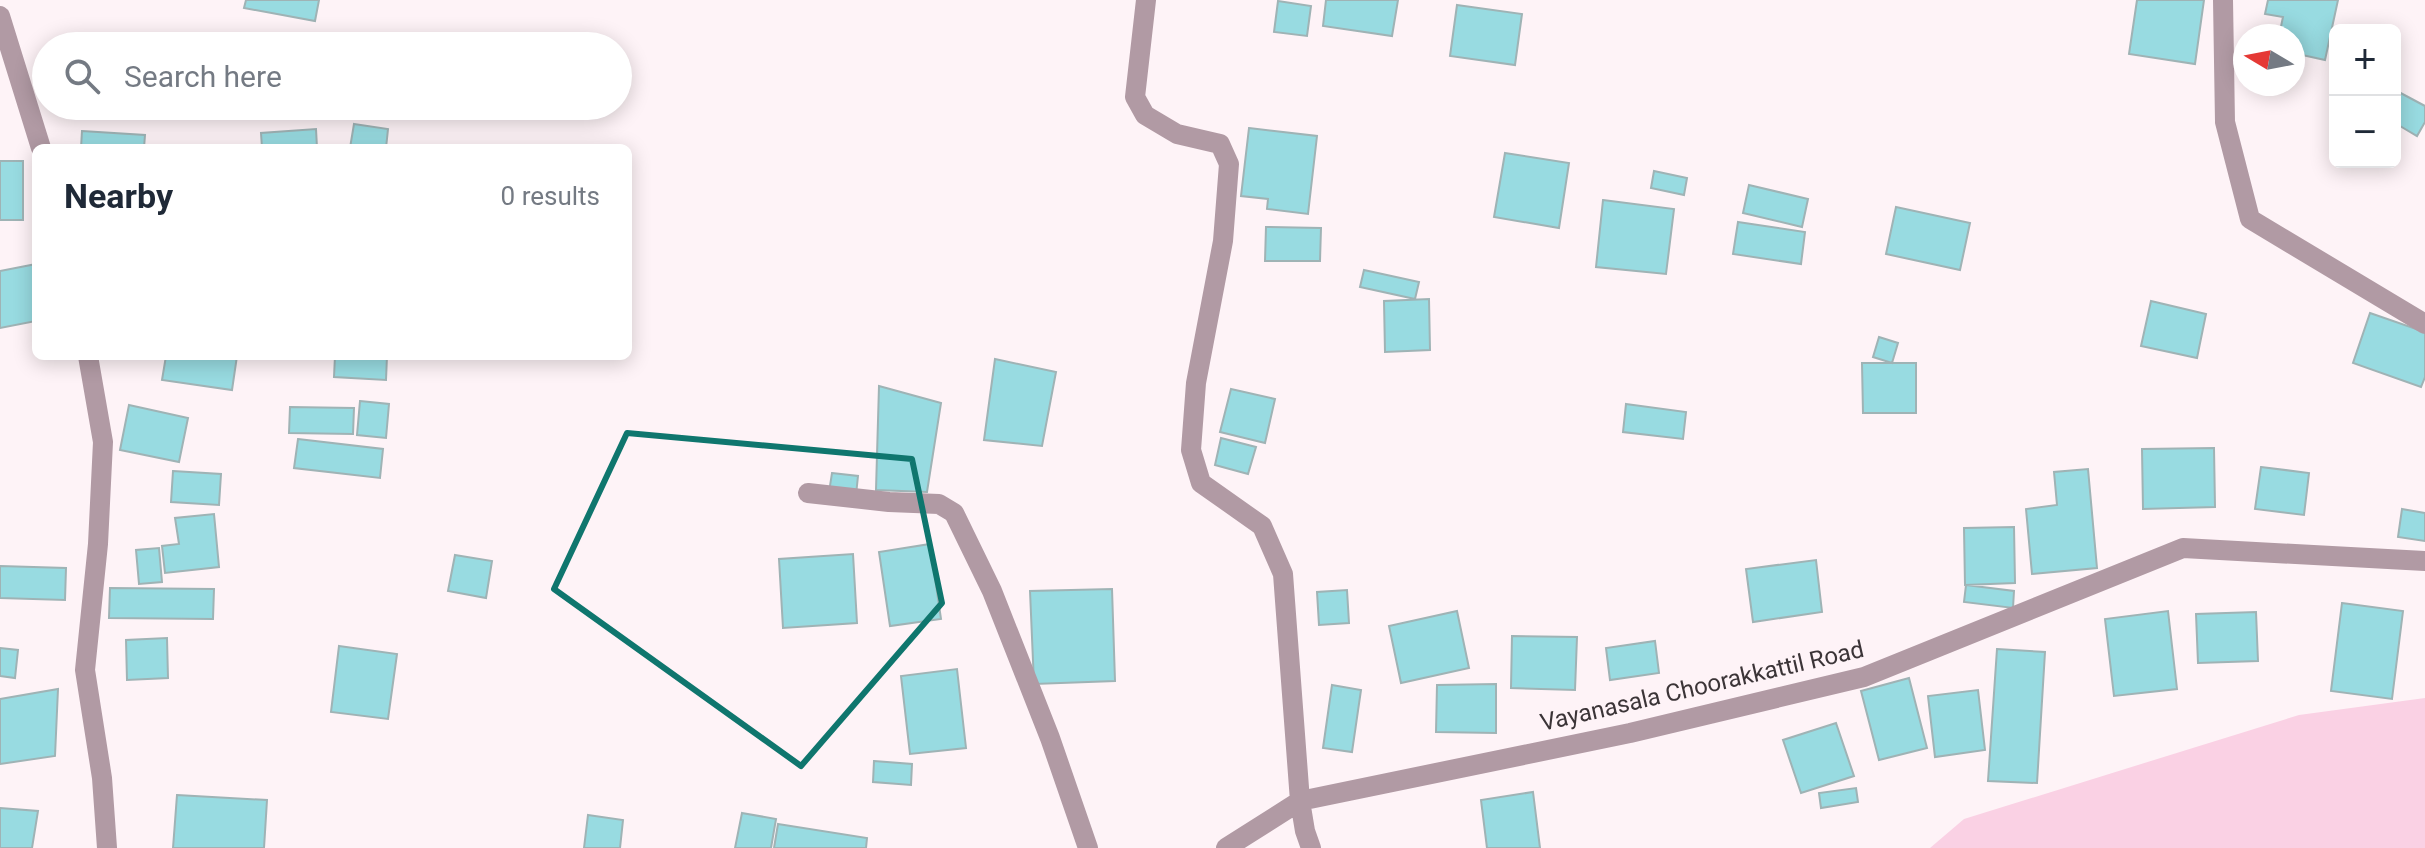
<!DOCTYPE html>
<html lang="en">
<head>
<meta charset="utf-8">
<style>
  body { margin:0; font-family:Roboto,sans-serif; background:#f2f2f3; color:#1f2937 }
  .controls { position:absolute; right:24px; top:24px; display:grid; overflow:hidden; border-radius:12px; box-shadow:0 4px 20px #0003 }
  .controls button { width:72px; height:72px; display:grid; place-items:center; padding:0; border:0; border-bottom:2px solid #e0e1e3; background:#fff; color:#1f2937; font:40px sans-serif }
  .compass { position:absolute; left:2233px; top:24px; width:72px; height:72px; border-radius:50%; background:#fff; box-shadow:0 4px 20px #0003; rotate:280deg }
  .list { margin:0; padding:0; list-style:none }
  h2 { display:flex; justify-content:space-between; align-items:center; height:104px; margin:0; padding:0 32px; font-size:34px }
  h2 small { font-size:26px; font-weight:400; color:#747a83 }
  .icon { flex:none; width:44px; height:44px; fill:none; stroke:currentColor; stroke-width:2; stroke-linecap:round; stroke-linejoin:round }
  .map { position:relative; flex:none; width:2425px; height:848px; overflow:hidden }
  .search { position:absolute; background:#fff; box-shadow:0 4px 20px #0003; left:32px; top:32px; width:600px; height:88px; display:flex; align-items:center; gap:20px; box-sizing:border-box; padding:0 28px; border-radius:44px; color:#747a83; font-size:30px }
  .panel { position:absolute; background:#fff; box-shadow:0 4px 20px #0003; left:32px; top:144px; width:600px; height:216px; border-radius:12px }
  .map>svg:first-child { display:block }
</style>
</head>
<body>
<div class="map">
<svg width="2425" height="848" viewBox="0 0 2425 848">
  <rect width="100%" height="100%" fill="#fef3f7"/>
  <path fill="#fad1e4" d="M2425,698v150h-495l34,-29 335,-104z"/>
  <path fill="#98dbe1" stroke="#9fb3b5" stroke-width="2" d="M246,0h73l-4,21 -71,-13z
    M1326,0h72l-6,36 -69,-10z
    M2137,0h67l-9,64 -66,-10z
    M2268,0h70l-13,60 -32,-7v-17h-14l4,-19 -18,-3z
    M1278,1l33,5 -4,30 -33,-4z
    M1457,5l65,9 -7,51 -65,-9z
    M2395,90l30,16v16l-8,14 -22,-13z
    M354,124l34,5 -2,19h-36z
    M1249,128l68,8 -9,78 -41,-5 1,-10 -27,-3z
    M316,129l1,19h-55l-1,-15z
    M82,131l63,4 -1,13h-63z
    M1505,153l64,10 -10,65 -65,-11z
    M0,161h23v59h-23z
    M1654,171l33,7 -3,17 -33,-7z
    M1749,185l59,14 -6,28 -59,-14z
    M1603,200l71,9 -8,65 -70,-7z
    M1896,207l74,16 -10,47 -74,-16z
    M1738,222l67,10 -4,32 -68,-10z
    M1266,227l55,1 -1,33h-55z
    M36,264v57l-36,7v-57z
    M1364,270l55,12 -4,17 -55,-12z
    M1429,299l1,51 -45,2 -1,-51z
    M2151,301l55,13 -9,44 -56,-12z
    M2370,313l55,19v45l-4,10 -68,-24z
    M1879,337l19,6 -6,20 -19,-6z
    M166,356h71l-5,34 -70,-10z
    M335,356h52l-1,24 -52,-3z
    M995,359l61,13 -14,74 -58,-6z
    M1862,363h54v50h-53z
    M879,386l62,17 -14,89 -51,-2z
    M1231,389l44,10 -10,44 -45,-11z
    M360,401l29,3 -3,34 -29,-3z
    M1626,404l60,8 -3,27 -60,-7z
    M129,405l59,13 -9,44 -59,-12z
    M290,407l64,1 -1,26 -64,-1z
    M1221,438l35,9 -8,27 -33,-9z
    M298,439l85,10 -3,29 -86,-10z
    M2214,448l1,59 -72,2 -1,-60z
    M2261,467l48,6 -5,42 -49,-6z
    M2088,469l9,99 -65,6 -6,-65 31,-4 -3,-33z
    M173,471l48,3 -2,31 -48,-3z
    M832,473l26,3 -2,19 -27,-3z
    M2402,509l23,4v28l-27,-4z
    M214,514l5,53 -54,6 -3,-27 17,-2 -4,-26z
    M2014,527l1,56 -50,2 -1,-57z
    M930,544l11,75 -51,7 -11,-74z
    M159,548l3,34 -23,2 -3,-34z
    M853,554l4,69 -74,5 -4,-69z
    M455,555l37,6 -6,37 -38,-7z
    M1816,560l6,52 -69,10 -7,-53z
    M0,566l66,2 -1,32 -65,-2z
    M1966,585l48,6 -1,17 -49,-6z
    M110,588l104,1 -1,30 -104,-1z
    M1112,589l3,92 -81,3 -4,-93z
    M1347,590l2,33 -30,2 -2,-33z
    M2342,603l61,8 -11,88 -61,-8z
    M1457,611l12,57 -68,15 -12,-57z
    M2168,611l9,78 -63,7 -9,-77z
    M2256,612l2,49 -60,2 -2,-49z
    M1512,636l65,1 -2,53 -64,-2z
    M167,638l1,40 -41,2 -1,-40z
    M1655,641l4,32 -49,7 -4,-32z
    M339,646l58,8 -9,65 -57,-7z
    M0,648l18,2 -3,28 -15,-2z
    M1997,649l48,3 -8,131 -49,-2z
    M957,669l9,79 -56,6 -9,-78z
    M1909,678l18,70 -48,12 -18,-69z
    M1496,684v49l-60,-1 1,-47z
    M1332,685l29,5 -9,62 -29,-4z
    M58,689l-3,67 -55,8v-65z
    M1978,690l7,60 -50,7 -7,-61z
    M1836,723l18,53 -53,17 -18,-53z
    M874,761l38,3 -1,21 -38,-3z
    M1856,788l2,14 -37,6 -2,-15z
    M1533,792l7,56h-53l-6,-48z
    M177,795l90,5 -3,48h-91z
    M0,808l38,3 -6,37h-32z
    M742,813l34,6 -5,29h-36z
    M588,815l35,5 -3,28h-36z
    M778,824l89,14 -1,10h-92z"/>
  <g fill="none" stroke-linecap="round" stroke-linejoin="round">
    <path stroke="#b19aa4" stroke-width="20" d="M1146,0l-11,97 10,18 32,19 43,10 9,20 -6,77 -27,142 -5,67 10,33 61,43 21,48 17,227 5,30 6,17
      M2223,0l2,122 25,97 175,105
      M0,16l41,132
      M88,356l15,86 -5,102 -13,126 17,108 5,70
      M808,493l81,9 50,2 15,9 38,78 58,147 38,110
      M1226,848l74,-47 330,-68 234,-56 319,-129 242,13"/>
  </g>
  <path fill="none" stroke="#0f766e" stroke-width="6" stroke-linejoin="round" d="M627,433l285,26 30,144 -141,163 -247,-177z"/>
  <g text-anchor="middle" stroke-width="6" stroke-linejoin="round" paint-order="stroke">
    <g font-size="24" fill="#3b3437" stroke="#fef3f7">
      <text transform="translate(1702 686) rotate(-13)" y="8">Vayanasala Choorakkattil Road</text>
    </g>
  </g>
</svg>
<div class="controls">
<button>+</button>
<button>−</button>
</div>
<svg class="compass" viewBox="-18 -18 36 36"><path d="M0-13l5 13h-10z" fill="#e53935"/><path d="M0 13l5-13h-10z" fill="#747a83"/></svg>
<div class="search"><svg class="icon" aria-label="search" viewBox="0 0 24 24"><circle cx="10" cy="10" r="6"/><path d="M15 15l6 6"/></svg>Search here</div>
<section class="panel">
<h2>Nearby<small>0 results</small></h2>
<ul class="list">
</ul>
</section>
</div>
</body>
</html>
